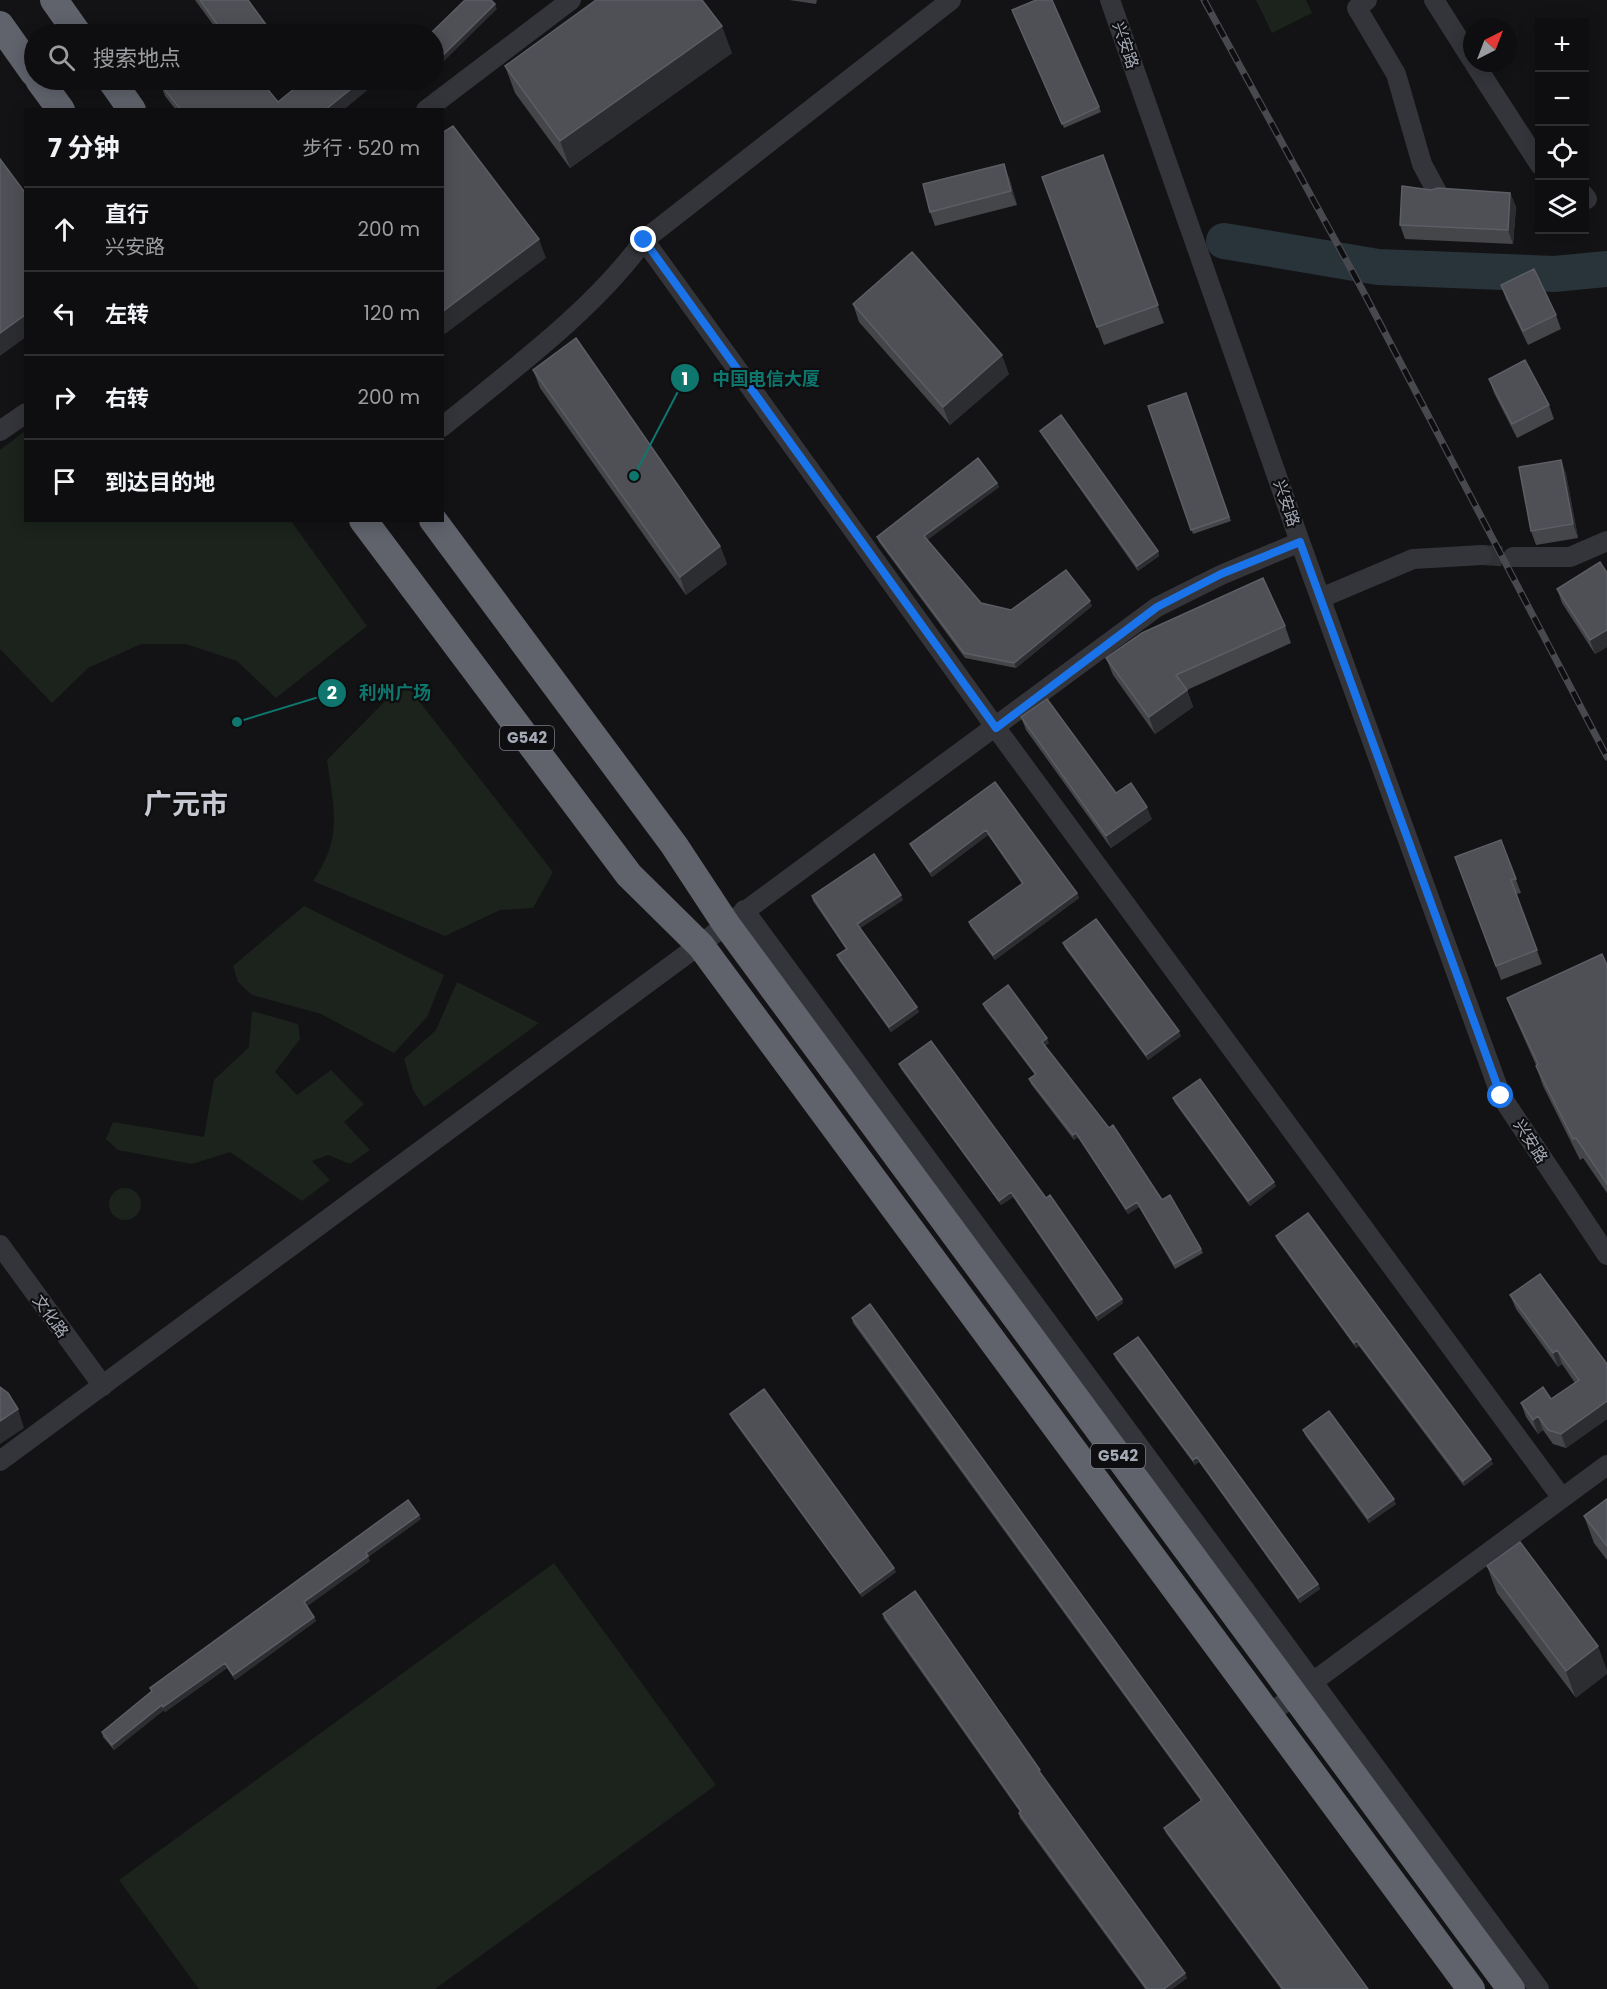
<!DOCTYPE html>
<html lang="zh">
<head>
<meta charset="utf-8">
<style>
  body { margin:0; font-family:Poppins,"Noto Sans SC",sans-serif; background:#171719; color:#f1f3f6 }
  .controls { position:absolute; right:18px; top:18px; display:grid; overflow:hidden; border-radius:0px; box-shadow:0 3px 15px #0003 }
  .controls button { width:54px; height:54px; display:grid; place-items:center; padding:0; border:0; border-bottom:2px solid #2e2e30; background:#0e0e10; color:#f1f3f6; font:30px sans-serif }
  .compass { position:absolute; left:1463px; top:18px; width:54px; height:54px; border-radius:50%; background:#0e0e10; box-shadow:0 3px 15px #0003; rotate:42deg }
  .stop { position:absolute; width:18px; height:18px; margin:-14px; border:4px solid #1a73e8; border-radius:50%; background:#fff }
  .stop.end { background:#1a73e8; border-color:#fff; box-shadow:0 2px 6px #0008 }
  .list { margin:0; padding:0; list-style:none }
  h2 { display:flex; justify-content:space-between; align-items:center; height:78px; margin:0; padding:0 24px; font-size:26px }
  h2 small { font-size:20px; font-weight:400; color:#9b9c9f }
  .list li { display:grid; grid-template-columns:39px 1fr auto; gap:18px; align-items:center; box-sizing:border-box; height:84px; padding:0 24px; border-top:2px solid #2e2e30 }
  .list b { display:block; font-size:22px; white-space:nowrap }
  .list p { margin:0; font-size:20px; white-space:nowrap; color:#9b9c9f }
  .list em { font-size:20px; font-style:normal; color:#9b9c9f }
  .icon { flex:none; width:33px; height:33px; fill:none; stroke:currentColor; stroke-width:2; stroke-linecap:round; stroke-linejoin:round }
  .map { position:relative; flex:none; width:1607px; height:1989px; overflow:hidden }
  .search { position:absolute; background:#0e0e10; box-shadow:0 3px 15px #0003; left:24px; top:24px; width:420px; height:66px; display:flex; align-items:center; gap:15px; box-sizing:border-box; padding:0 21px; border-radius:33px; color:#9b9c9f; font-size:22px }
  .panel { position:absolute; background:#0e0e10; box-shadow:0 3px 15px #0003; left:24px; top:108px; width:420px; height:414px; border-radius:0px }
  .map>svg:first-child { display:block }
</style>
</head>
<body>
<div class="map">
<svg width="1607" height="1989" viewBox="0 0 1607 1989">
  <rect width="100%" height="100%" fill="#131315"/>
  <path fill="#1b231c" d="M1256,0h50l6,13 -40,20z
    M25,431l1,89 265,1 76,105 -91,72 -39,-37 -51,-17h-45l-53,24 -36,35 -52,-54v-199z
    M404,682l149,190 -20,36 -33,2 -55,26 -132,-55c30,-43 21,-72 14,-121z
    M304,906l140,69 -17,42 -33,36 -73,-39 -69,-19 -14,-13 -5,-16z
    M457,982l82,41 -115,84 -11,-17 -9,-31 32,-29z
    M252,1011l46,13 2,15 -25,33 22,23 34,-25 33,34 -20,18 26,28 -20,14 -22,-9 -16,6 18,19 -28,21 -72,-49 -38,12 -74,-14 -12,-11 7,-17 91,15 10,-57 35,-33z
    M109 1204a16 16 0 1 1 32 0a16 16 0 1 1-32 0Z
    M554,1563l162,222 -281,204h-236l-80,-109z"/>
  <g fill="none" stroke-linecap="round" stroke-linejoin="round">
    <path stroke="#29333a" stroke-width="36" d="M1224,241l154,26 176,7 53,-5"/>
    <path stroke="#303135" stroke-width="20" stroke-dasharray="20 10" stroke-linecap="butt" d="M1482,555l31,2"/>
    <path stroke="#34353a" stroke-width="20" d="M951,0l-307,240 352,488 566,770
      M1110,0l190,542 201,554 106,159
      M1367,0l-10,8 39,66 26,90 15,28
      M1434,0l38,60
      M1474,63l66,102
      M426,110l145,-110
      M1584,195l3,4
      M442,427c67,-55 152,-117 202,-187
      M0,431l26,-18
      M1513,557h57l37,-16
      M1321,598l92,-39 69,-4
      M744,910l795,1079
      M0,1245l103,141
      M0,1461l1157,-854 64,-32 79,-33
      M1268,1715l339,-250"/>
    <path stroke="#60636c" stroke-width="28" d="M54,0l24,34
      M0,25l34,48
      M39,80l22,30
      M111,80l21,30
      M363,520l266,355 72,71 770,1043
      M433,520l241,325 52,79 785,1065"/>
    <g stroke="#47494f" stroke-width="7">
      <path id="rail" d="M1204,0l159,291 244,466"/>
    </g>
    <use href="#rail" stroke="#0e0e10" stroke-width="4.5" stroke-dasharray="14" stroke-linecap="butt"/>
  </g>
  <path fill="#44464a" d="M195,0h53l23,34h-51z
    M789,0h28l-1,4z
    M1014,15l85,92 2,5 -37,16z
    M732,53l-162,115 -55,-75 -10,-27z
    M305,80h73v1l-35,29h-167l-11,-14 -4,-11 86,2 31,15z
    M1103,155l61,168 -60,22 -62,-168z
    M1009,177l8,28 -82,21 -5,-14z
    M1431,190l79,3 6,14 -3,37 -108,-5 -5,-14z
    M1501,285l55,30 5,14 -33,16 -22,-46z
    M853,304l156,70 -59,51 -91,-103z
    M533,370l187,176 7,18 -41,31 -146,-207z
    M1489,379l60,26 5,14 -37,19 -23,-45z
    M1186,393l45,128 -38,13 -45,-128z
    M1040,431l118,120 1,5 -21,15 -96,-136z
    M1561,460l5,14 12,64 -42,7 -5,-14z
    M997,483l2,4 -72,53 54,63 30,7 81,-4 -76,62 -51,-10 -86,-116 -2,-5z
    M1607,573v74l-12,7 -33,-51 -5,-14z
    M1285,626l6,17 -104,47 6,17 -38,27 -42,-59 -7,-17z
    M1021,717l95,76 36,26 -41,29 -85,-118z
    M995,782l82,111 2,5 -84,62 -25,-34 -1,-4 53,-38 -34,-49 -56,42 -20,-29 -2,-4z
    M1501,840l20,53 -5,1 26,70 -41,16 -46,-123z
    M812,896l91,4 -43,28 59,84 -28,20 -52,-72 -2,-5 9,-6 -33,-48z
    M1063,943l118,93 -33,24 -83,-112z
    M1607,965v228l-24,-35 -3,2 -37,-74 -7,-20v-1l-21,-47 -8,-20z
    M983,1004l66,39 -4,3 156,203 2,4 -28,16 -36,-62 -11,7 -50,-77 -4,3 -43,-56 -2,-5 6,-4 -50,-66z
    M899,1064l147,134 76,101 1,4 -25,18 -85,-124 -12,8 -100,-136z
    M1173,1098l103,88 -26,20 -75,-103z
    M1276,1236l217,228 -29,22 -105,-140 -3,2 -78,-107z
    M1510,1295l97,69v55l-41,29 -13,-4 -10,-14 -5,4 -12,-17 -5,-14 30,-4 24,-16 -13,-19 -4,3 -42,-58z
    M852,1318l516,671h-87l-115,-156 -2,-5 37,-27 -348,-478z
    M1114,1354l204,230 2,5 -20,14 -101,-141 -4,3 -79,-106z
    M730,1414l166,158 -34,25 -130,-178z
    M1303,1430l93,74 -27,19 -64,-88z
    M1607,1499v61l-13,-17 -10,-27z
    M421,1519l-53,38 2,4 -63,45 9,15 -81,59 -8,-12 -62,44 -1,-2 -50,40 -11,-13 -1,-5 50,-40 -2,-4z
    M1520,1542l56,156 -79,-105 -10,-27z
    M883,1614l159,161 145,203 -15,11h-27l-125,-171 -1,-5 1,-1 -136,-193z"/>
  <path fill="#2c2d30" d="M495,4l2,5 -63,62v-7z
    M722,26l10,27 -162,115 -10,-27z
    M270,30l1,4h-8z
    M362,80h16v1l-35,29h-18z
    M1004,164l5,13 8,28 -6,-14z
    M1510,193l6,14 -3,37 -5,-14z
    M539,239l7,19 -101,76 -3,-6v-16z
    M26,314v23l-26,19v-23z
    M1002,355l7,19 -59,51 -7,-18z
    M1561,460l5,14 12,64 -5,-14z
    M997,483l2,4 -73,54 -2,-5z
    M720,546l7,18 -41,31 -6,-18z
    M1158,551l1,5 -21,15 -1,-5z
    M1090,601l2,5 -76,62 -2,-5z
    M1607,630v17l-12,7 -5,-14z
    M1187,690l6,17 -38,27 -6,-17z
    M1147,807l5,12 -41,29 -5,-12z
    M986,830l2,5 -56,42 -2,-5z
    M1077,893l2,5 -84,62 -2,-5z
    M901,895l2,5 -44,29 -2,-5z
    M917,1007l2,5 -28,20 -2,-5z
    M1179,1031l2,5 -33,24 -2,-5z
    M1047,1038l2,5 -6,4 -1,-5z
    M1076,1133l2,4 -4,3 -1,-5z
    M1274,1182l2,4 -26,20 -2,-5z
    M1011,1192l2,5 -12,8 -2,-4z
    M1137,1202l2,5 -11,7 -2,-5z
    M1122,1299l1,4 -25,18 -2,-5z
    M1357,1341l2,5 -3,2 -2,-5z
    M1557,1350l5,14 -4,3 -5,-14z
    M1607,1401v18l-41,29 -5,-14z
    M18,1409l6,19 -24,16v-23z
    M1538,1416l5,14 -5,4 -5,-14z
    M1197,1457l2,5 -4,3 -2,-5z
    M1491,1459l2,5 -29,22 -1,-5z
    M1394,1499l2,5 -27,19 -1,-5z
    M419,1515l2,4 -53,38 2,4 -64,46 -2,-5 62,-49z
    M894,1568l2,4 -34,25 -2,-4z
    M1318,1584l2,5 -20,14 -2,-5z
    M314,1617l2,4 -81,59 -2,-5z
    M1598,1646l9,24v4l-31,24 -10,-27z
    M225,1663l2,5 -62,44 -2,-5z
    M162,1705l2,5 -50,40 -2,-5z
    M1185,1973l2,5 -15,11h-8z"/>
  <path fill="#4f5056" stroke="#5c5e65" stroke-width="1.5" d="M200,0h48l22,30 -7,4h-39z
    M465,0h26l4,4 -61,60v-30h-4z
    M596,0h106l20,26 -162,115 -55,-75z
    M1036,0h16l47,107 -37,17 -50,-114z
    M168,80h73l6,7 10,-7h3l18,22 27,-22h57l-37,30h-144l-20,-25z
    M453,126l86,113 -97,73v-179z
    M1103,155l55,150 -61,22 -55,-150z
    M0,159l26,35v120l-26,19z
    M1004,164l7,27 -81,21 -7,-28z
    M1402,186l29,4 7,-2 72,5 -2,37 -108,-5z
    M912,252l90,103 -59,52 -90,-103z
    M1534,269l22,46 -33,16 -22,-46z
    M576,338l144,208 -40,31 -147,-207z
    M1525,360l24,45 -37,19 -23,-45z
    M1186,393l43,124 -38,13 -43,-124z
    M1061,415l97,136 -21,15 -97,-135z
    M978,458l19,25 -73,53 57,67 30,7 55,-40 24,31 -76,62 -50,-10 -87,-116z
    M1561,460l12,64 -42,7 -12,-64z
    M1600,562l7,11v57l-17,10 -33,-51z
    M1263,578l22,48 -109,49 11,15 -38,27 -43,-59 36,-25z
    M1047,699l69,94 15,-10 16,24 -41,29 -85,-119z
    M995,782l82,111 -84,62 -24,-33 54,-39 -37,-53 -56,42 -20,-28z
    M1501,840l15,39 -5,1 26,70 -41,16 -41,-109z
    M874,854l27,41 -44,29 60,83 -28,20 -52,-72 10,-6 -35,-53z
    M1096,919l83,112 -33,24 -83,-112z
    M1602,954l5,11v219l-31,-46 -3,1 -37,-73 2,-2 -31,-66z
    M1008,985l39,53 -5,4 67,86 4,-3 49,75 8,-5 31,54 -27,15 -37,-62 -11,7 -50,-76 -3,2 -44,-56 7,-5 -53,-70z
    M931,1041l115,157 4,-3 72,104 -26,17 -85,-124 -12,9 -100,-137z
    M1200,1079l74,103 -26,19 -75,-103z
    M1308,1213l183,246 -28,22 -106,-140 -3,2 -78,-107z
    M1540,1274l67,90v37l-46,33 -13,-4 -10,-14 -5,4 -12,-17 22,-16 8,12 28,-19 -22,-30 -4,3 -43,-58z
    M870,1304l498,685h-85l-119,-161 38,-28 -350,-482z
    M1138,1337l180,247 -20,14 -101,-141 -4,3 -79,-106z
    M0,1387l8,6 10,16 -18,12z
    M764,1389l130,179 -34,25 -130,-179z
    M1329,1411l65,88 -26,19 -65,-88z
    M1607,1499v47l-23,-30z
    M408,1500l11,15 -53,38 2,3 -64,46 10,15 -81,58 -8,-12 -62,44 -1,-2 -50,40 -10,-13 50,-41 -2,-3z
    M1520,1542l78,104 -32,25 -79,-105z
    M915,1591l125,179 -1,1 146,202 -21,16h-17l-128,-176 2,-2 -138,-197z"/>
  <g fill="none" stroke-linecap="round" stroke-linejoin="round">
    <path stroke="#1a73e8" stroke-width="8" d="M644,240l352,488 161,-121 64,-33 79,-32 201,554"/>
  </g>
  <g text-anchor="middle" stroke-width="4.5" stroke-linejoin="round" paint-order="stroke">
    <g fill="#0e0e10" stroke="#777b84" stroke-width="1.5">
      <rect x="500" y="726" width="54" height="24" rx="4.5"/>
      <rect x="1091" y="1444" width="54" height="24" rx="4.5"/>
    </g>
    <g font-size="15" font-weight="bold" fill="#a4aab6">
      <text x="527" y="743">G542</text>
      <text x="1118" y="1461">G542</text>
    </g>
    <g font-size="16" fill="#a4aab6" stroke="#0e0e10">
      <text transform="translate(1126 45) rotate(71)" y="6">兴安路</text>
      <text transform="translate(1287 503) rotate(71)" y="6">兴安路</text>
      <text transform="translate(1531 1141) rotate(57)" y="6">兴安路</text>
      <text transform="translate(51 1316) rotate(54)" y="6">文化路</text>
    </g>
    <g font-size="28" font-weight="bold" fill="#c6c9d2" stroke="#0e0e10">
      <text x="186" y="814">广元市</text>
    </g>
  </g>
  <path fill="none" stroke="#0f766e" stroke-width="2" d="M634 476L685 378M237 722L332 693"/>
  <g fill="#0f766e" stroke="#0e0e10" stroke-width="2">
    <circle cx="634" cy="476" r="6"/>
    <circle cx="237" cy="722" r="6"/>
    <circle cx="685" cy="378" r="15"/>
    <circle cx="332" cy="693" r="15"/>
  </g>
  <g font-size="18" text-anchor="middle" font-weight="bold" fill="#fff">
    <text x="685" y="385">1</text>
    <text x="332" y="699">2</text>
  </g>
  <g font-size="18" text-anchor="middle" font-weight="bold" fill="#0f766e" stroke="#0e0e10" stroke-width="4.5" stroke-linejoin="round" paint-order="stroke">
    <text x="766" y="385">中国电信大厦</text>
    <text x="395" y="699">利州广场</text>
  </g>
</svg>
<div class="controls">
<button>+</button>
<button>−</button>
<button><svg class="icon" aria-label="locate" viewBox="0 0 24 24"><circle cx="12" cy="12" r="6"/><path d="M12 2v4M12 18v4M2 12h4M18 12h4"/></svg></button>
<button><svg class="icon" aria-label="layers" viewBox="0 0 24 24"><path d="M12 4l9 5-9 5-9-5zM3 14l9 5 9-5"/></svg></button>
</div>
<svg class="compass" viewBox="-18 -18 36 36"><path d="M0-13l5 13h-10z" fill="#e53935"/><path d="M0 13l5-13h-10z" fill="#9b9c9f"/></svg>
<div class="stop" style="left:1501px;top:1096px"></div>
<div class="stop end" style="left:644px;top:240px"></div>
<div class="search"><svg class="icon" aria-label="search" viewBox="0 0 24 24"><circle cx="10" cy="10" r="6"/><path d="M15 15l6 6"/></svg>搜索地点</div>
<section class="panel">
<h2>7 分钟<small>步行 · 520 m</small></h2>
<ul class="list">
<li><svg class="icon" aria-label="ahead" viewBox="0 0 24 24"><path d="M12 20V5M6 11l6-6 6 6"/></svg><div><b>直行</b><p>兴安路</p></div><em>200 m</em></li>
<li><svg class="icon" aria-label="left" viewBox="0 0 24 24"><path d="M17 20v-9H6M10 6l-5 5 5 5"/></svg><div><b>左转</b></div><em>120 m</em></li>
<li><svg class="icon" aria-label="right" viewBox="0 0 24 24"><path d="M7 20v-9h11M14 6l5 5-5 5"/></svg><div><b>右转</b></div><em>200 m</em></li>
<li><svg class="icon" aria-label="arrive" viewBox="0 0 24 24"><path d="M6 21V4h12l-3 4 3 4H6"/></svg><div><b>到达目的地</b></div></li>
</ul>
</section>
</div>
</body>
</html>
